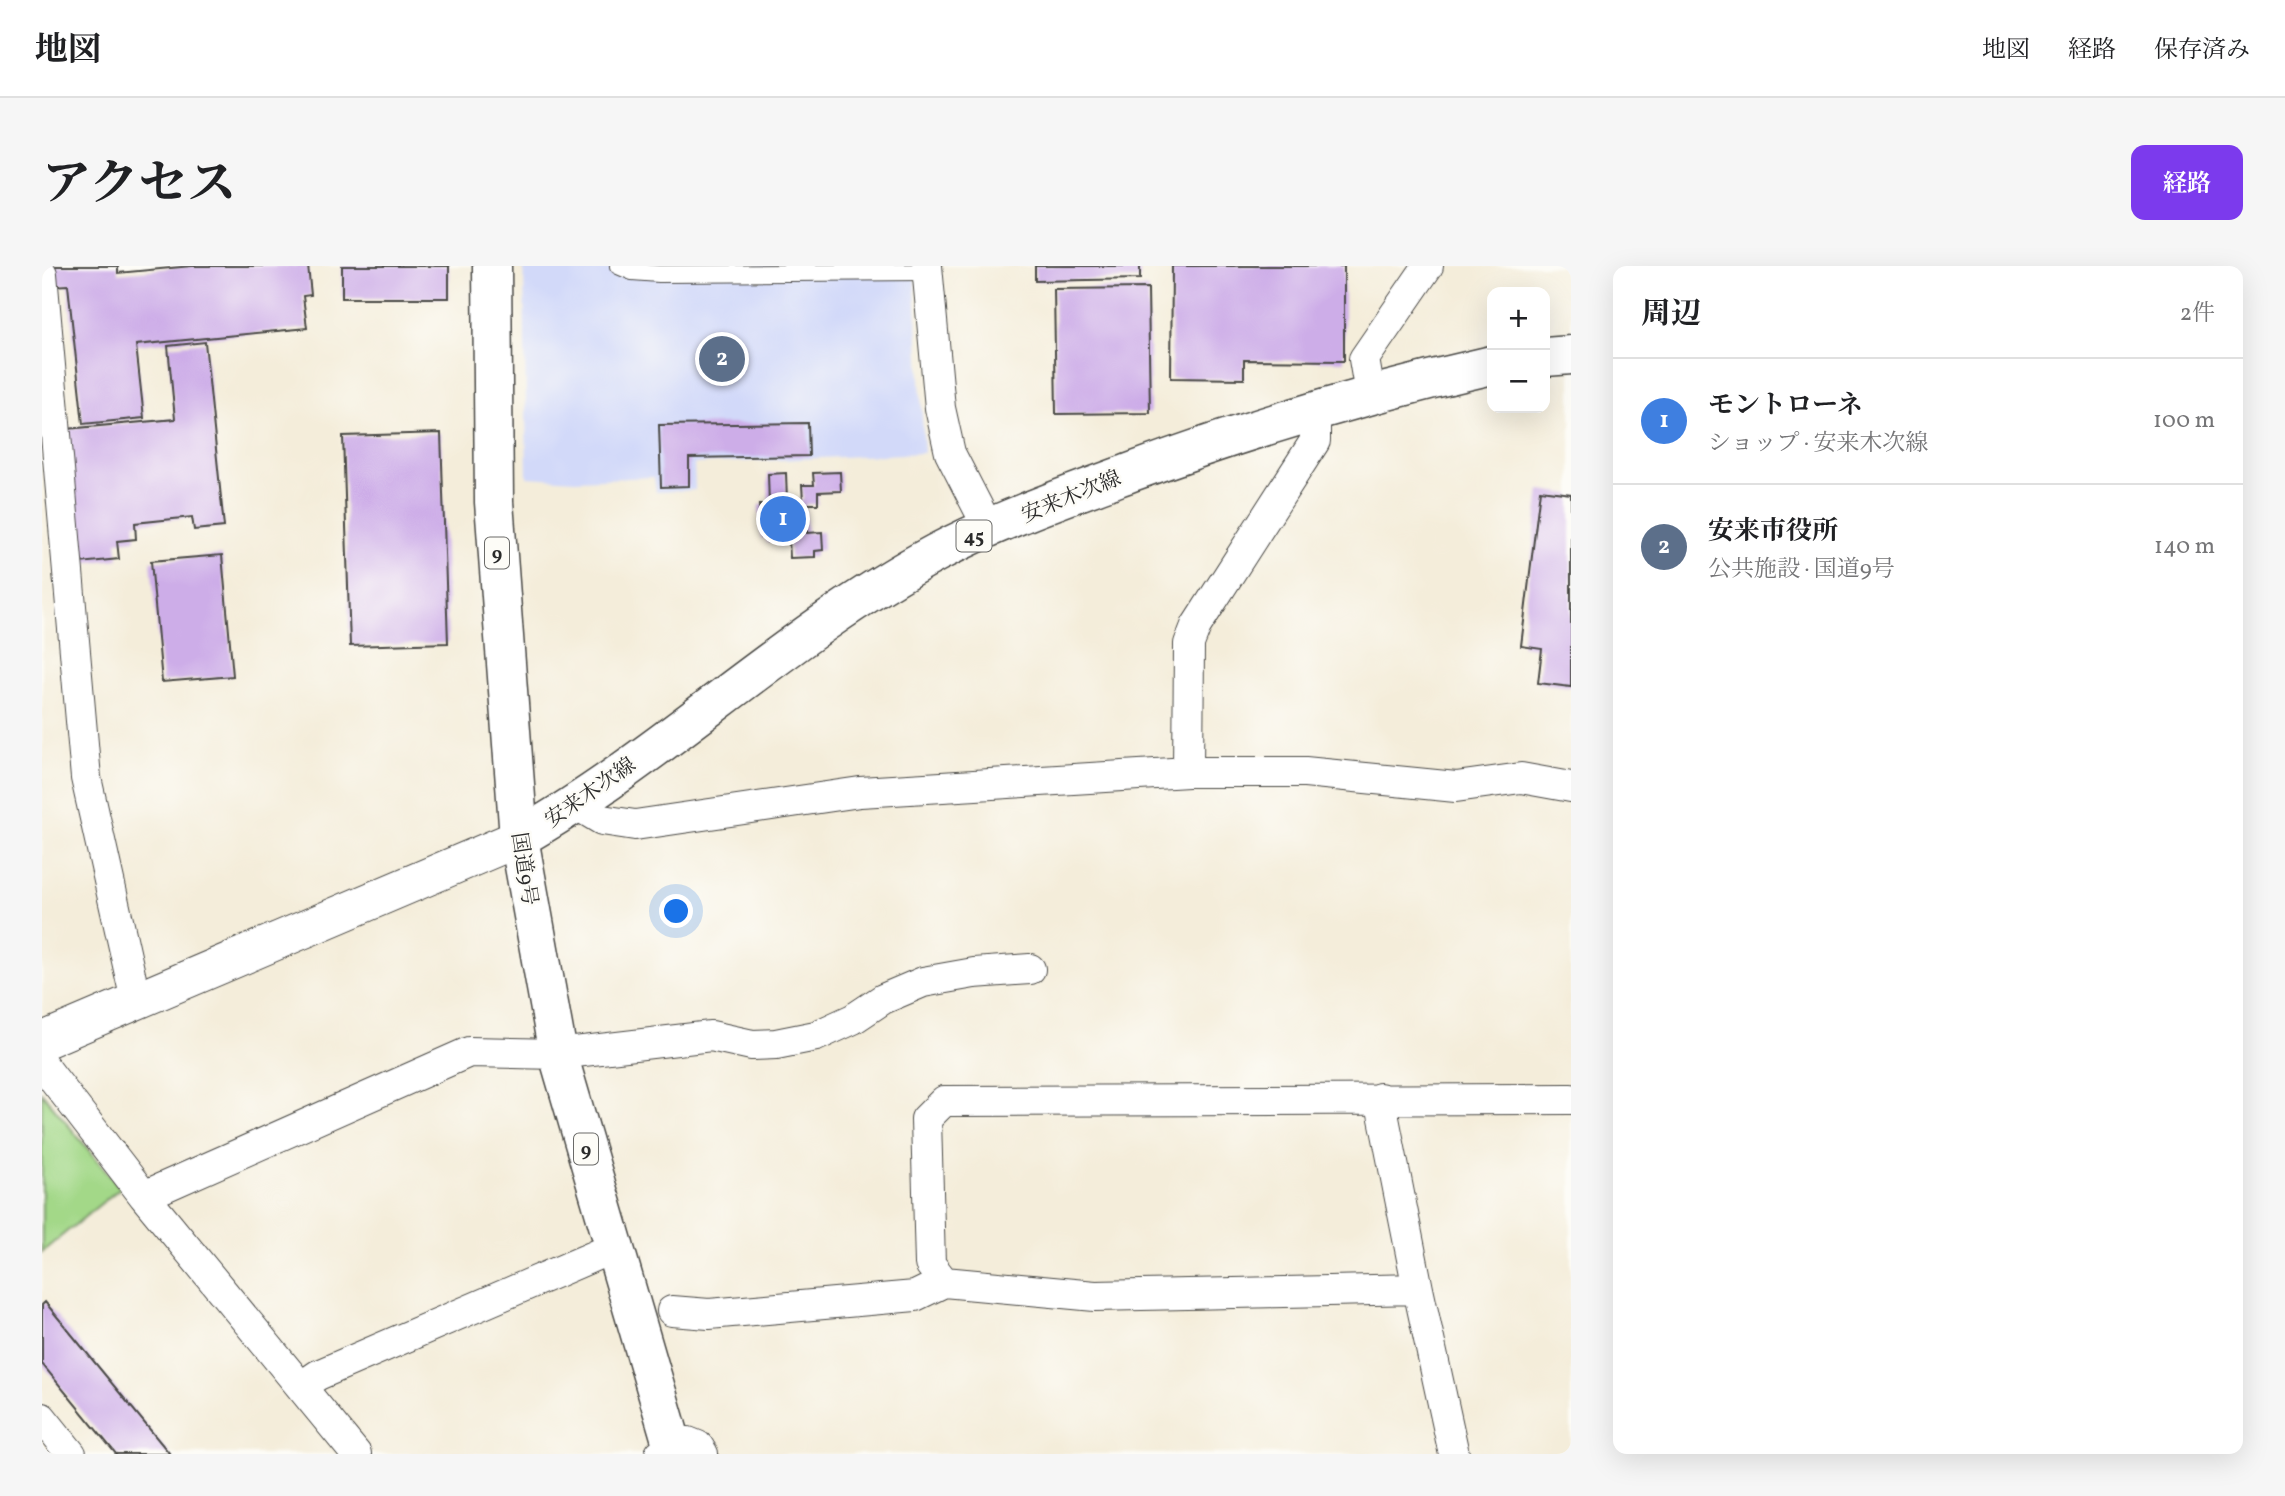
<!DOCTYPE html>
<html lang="ja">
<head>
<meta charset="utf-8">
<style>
  body { margin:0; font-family:Vollkorn,"Noto Serif JP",serif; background:#f6f6f6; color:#202124 }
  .controls { position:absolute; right:21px; top:21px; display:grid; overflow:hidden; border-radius:14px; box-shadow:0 7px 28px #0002 }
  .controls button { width:63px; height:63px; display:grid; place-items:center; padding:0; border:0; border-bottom:2px solid #e0e0e0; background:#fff; color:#202124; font:35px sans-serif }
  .you { position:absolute; left:635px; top:646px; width:24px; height:24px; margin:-18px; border:5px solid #fff; border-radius:50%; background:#1a73e8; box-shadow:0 0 0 10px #1a73e833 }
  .badge { display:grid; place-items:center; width:46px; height:46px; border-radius:50%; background:#7c3aed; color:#fff; font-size:23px; font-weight:700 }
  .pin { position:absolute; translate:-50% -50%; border:4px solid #fff; box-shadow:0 2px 7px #0006 }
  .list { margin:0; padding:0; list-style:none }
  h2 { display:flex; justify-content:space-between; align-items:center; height:91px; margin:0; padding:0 28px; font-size:30px }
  h2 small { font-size:23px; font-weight:400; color:#757577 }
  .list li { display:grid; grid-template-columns:46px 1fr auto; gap:21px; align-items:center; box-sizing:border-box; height:126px; padding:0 28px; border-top:2px solid #e0e0e0 }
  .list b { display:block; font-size:26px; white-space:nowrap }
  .list p { margin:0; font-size:23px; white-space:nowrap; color:#757577 }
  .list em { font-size:23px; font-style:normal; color:#757577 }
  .map { position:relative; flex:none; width:1529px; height:1188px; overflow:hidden; border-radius:14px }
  header { display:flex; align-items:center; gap:42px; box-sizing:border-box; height:98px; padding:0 35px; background:#fff; border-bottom:2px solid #e0e0e0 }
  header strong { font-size:33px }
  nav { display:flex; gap:38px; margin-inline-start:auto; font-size:24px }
  .intro { display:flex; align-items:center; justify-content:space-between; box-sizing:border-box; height:168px; padding:0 42px }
  h1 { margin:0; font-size:49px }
  .button { padding:18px 32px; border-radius:14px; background:#7c3aed; color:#fff; font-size:24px; font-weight:700 }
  main { display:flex; gap:42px; padding:0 42px }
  aside { flex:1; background:#fff; border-radius:14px; box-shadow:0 7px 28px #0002 }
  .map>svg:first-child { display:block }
</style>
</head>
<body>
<header>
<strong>地図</strong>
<nav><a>地図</a><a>経路</a><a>保存済み</a></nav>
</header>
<div class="intro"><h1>アクセス</h1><a class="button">経路</a></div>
<main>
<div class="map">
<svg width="1529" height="1188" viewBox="0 0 1529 1188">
  <rect width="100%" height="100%" fill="#fdfcf7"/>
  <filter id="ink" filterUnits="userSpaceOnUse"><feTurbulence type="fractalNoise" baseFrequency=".0143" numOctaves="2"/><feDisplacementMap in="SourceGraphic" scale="14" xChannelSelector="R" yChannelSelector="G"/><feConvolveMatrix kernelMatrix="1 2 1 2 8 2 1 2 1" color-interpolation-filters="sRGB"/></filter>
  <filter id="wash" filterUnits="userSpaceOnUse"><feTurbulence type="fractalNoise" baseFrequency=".00686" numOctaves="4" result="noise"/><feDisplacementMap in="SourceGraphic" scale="28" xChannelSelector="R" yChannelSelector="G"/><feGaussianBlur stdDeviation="1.57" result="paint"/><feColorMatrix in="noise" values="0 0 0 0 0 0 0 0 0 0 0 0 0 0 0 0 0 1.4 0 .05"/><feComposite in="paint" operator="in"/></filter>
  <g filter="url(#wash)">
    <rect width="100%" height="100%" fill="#f4edda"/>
    <path fill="#d2d9f9" d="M482,0h390l10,187 -230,11 1,26 -39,2 -2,-15 -79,3 -48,-3z"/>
    <path fill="#a3d888" stroke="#67825a" stroke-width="2" d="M0,827l78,95 -78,64z"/>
    <g id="blocks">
      <path fill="#cdade8" d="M7,0h69v7l74,-7h116l3,29 -8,1 4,32 -171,17 8,73 -61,6 -15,-139 -17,1z
        M300,0h107v32h-107z
        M993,0h105v13l-105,2z
        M1130,0h172v95l-100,-1v19l-73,-1z
        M1106,22l2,125 -94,1 -2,-125z
        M163,76l19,185 -30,3 -2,-13 -57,6 1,16 -19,2 2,18 -39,4 -13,-134 108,-10 -7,-73z
        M766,157l1,33 -120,2v28l-28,1 -2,-62z
        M399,167l7,210 -98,3 -7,-210z
        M798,206l1,19 -23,1v12h-13l2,29 15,-1 1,18 -8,1v6l-25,1 -1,-18 -22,2 -1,-4h-5l-2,-33h10l-1,-31 18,-1 1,27h16l-1,-15h12l-1,-12z
        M1498,224l31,4v193l-33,-4 4,-34 -21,-3z
        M180,289l11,121 -71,6 -11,-121z
        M3,1036l125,152h-54l-74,-90v-59z"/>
    </g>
  </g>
  <g filter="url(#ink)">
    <use href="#blocks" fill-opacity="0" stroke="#494845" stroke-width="2"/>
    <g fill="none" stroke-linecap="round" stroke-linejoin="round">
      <g stroke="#494845" stroke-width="18">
        <path id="service" d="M576,0l14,6 27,2 268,-2"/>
      </g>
      <g stroke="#494845" stroke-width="32">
        <path id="minor" d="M885,0l13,142 10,45 39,76
          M0,8l44,504 50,223
          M1328,128l-6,-35 64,-93
          M1146,506l1,-128 7,-18 119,-185v-31
          M535,539l25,15 33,5 225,-33 328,-20h117l151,15 65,-9 50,9
          M0,798l102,132 212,258
          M102,930l325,-144 89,2 153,-18 41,9 24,-1 40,-8 37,-17 30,-20 40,-17 51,-9 56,-4
          M902,1016l-14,-18 -4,-145 18,-18 627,-2
          M1376,1023l36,165
          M630,1045l37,3 206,-18 29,-14 151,14 323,-7 -38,-191
          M260,1120l16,-11 297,-128
          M0,1152l29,36
          M618,1188l28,-12 10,4 5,8"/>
      </g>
      <g stroke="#494845" stroke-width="39">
        <path id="tertiary" d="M0,775l477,-203"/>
      </g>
      <g stroke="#494845" stroke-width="41">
        <path id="primary" d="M1503,91l26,-2
          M477,572c146,-83 268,-205 417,-285 61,-32 128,-56 193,-80 119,-44 239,-80 363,-108"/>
      </g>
      <g stroke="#494845" stroke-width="41">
        <path id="trunk" d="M450,0l2,236 25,336 39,216 117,400"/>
      </g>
      <use href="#service" stroke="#fff" stroke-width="16"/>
      <use href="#minor" stroke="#fff" stroke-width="30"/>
      <use href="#tertiary" stroke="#fff" stroke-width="37"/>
      <use href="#primary" stroke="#fff" stroke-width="38"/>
      <use href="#trunk" stroke="#fff" stroke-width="38"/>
    </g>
  </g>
  <g text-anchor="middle" stroke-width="5" stroke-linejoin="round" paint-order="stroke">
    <g fill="#fdfcf7" stroke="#6a6a68" stroke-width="2">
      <rect x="914.5" y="254.5" width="35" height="31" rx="5"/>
      <rect x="443" y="271.5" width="24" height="31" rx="5"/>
      <rect x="532" y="867.5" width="24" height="31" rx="5"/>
    </g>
    <g font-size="19" font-weight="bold" fill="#2b2b2b">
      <text x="932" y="277">45</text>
      <text x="455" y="294">9</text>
      <text x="544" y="890">9</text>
    </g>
    <g font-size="21" fill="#2b2b2b" stroke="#fdfcf7">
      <text transform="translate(1029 230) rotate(-22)" y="7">安来木次線</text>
      <text transform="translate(548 526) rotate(-35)" y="7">安来木次線</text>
      <text transform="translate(483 603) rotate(81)" y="7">国道9号</text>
    </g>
  </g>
</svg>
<div class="controls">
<button>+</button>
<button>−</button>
</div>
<div class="you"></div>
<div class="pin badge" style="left:741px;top:253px;background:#3f7fe0">1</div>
<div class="pin badge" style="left:680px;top:93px;background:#5c6f8a">2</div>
</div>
<aside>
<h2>周辺<small>2件</small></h2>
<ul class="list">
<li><span class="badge" style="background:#3f7fe0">1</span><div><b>モントローネ</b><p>ショップ · 安来木次線</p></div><em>100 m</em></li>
<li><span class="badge" style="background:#5c6f8a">2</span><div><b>安来市役所</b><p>公共施設 · 国道9号</p></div><em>140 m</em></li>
</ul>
</aside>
</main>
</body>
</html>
